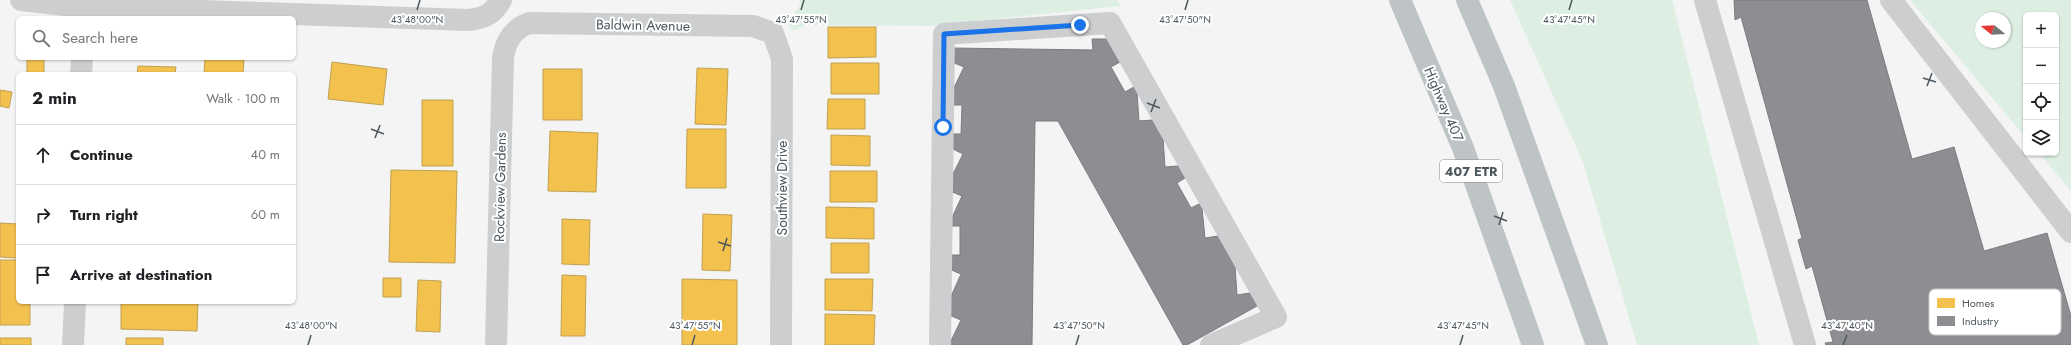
<!DOCTYPE html>
<html lang="en">
<head>
<meta charset="utf-8">
<style>
  body { margin:0; font-family:Jost,sans-serif; background:#f6f6f6; color:#202124 }
  .controls { position:absolute; right:12px; top:12px; display:grid; overflow:hidden; border-radius:6px; box-shadow:0 1px 3px #0004 }
  .controls button { width:36px; height:36px; display:grid; place-items:center; padding:0; border:0; border-bottom:1px solid #e0e0e0; background:#fff; color:#202124; font:20px sans-serif }
  .compass { position:absolute; left:1975px; top:12px; width:36px; height:36px; border-radius:50%; background:#fff; box-shadow:0 1px 3px #0004; rotate:288deg }
  .stop { position:absolute; width:12px; height:12px; margin:-9px; border:3px solid #1a73e8; border-radius:50%; background:#fff }
  .stop.end { background:#1a73e8; border-color:#fff; box-shadow:0 1px 4px #0008 }
  .list { margin:0; padding:0; list-style:none }
  h2 { display:flex; justify-content:space-between; align-items:center; height:52px; margin:0; padding:0 16px; font-size:17px }
  h2 small { font-size:13px; font-weight:400; color:#757577 }
  .list li { display:grid; grid-template-columns:26px 1fr auto; gap:12px; align-items:center; box-sizing:border-box; height:60px; padding:0 16px; border-top:1px solid #e0e0e0 }
  .list b { display:block; font-size:15px; white-space:nowrap }
  .list em { font-size:13px; font-style:normal; color:#757577 }
  .icon { flex:none; width:22px; height:22px; fill:none; stroke:currentColor; stroke-width:2; stroke-linecap:round; stroke-linejoin:round }
  .map { position:relative; flex:none; width:2071px; height:345px; overflow:hidden }
  .search { position:absolute; background:#fff; box-shadow:0 1px 3px #0004; left:16px; top:16px; width:280px; height:44px; display:flex; align-items:center; gap:10px; box-sizing:border-box; padding:0 14px; border-radius:6px; color:#757577; font-size:15px }
  .panel { position:absolute; background:#fff; box-shadow:0 1px 3px #0004; left:16px; top:72px; width:280px; height:232px; border-radius:6px }
  .map>svg:first-child { display:block }
</style>
</head>
<body>
<div class="map">
<svg width="2071" height="345" viewBox="0 0 2071 345">
  <rect width="100%" height="100%" fill="#f4f4f4"/>
  <path fill="#dcefe2" fill-rule="evenodd" d="M800,0h317l4,6 -196,20 -120,-1 -12,6 -5,-8 12,-18z
    M1510,0h162l87,345h-122l-54,-183z
    M1910,0h161v191l-32,-38h17v-138h-30v123zM1981,18h24v24h-24z"/>
  <path fill="#f2c14e" stroke="#c0a153" d="M828,27h48v30l-48,1z
    M27,58h17v16h-17z
    M205,58h39l-1,16h-39z
    M332,62l55,7 -4,36 -55,-6z
    M831,63h48v31h-48z
    M138,66l38,1 -1,7h-38z
    M697,68l31,1 -2,56 -31,-1z
    M543,69h39v51h-39z
    M0,90l12,2 -3,16 -9,-2z
    M828,99h37v30h-38z
    M422,100h31v66h-31z
    M687,129h39v59h-40z
    M550,131l48,2 -2,59 -48,-1z
    M831,135l39,1v30l-39,-1z
    M391,170l66,1 -2,92 -66,-1z
    M830,171h47v31h-47z
    M826,207l48,1v31l-48,-1z
    M703,214l29,1 -2,56 -28,-1z
    M562,219l28,1 -1,45 -27,-1z
    M0,223l18,1v34l-18,-1z
    M831,243h38v30h-38z
    M0,260h18v42h12v23h-30z
    M562,275l24,1 -1,60h-24z
    M383,278h18v19h-18z
    M682,279l55,1v65h-55z
    M825,279h48l-1,32 -47,-1z
    M418,280l23,1 -1,51 -24,-1z
    M121,302h77l-1,29 -76,-2z
    M825,314l50,1 -1,30h-49z
    M0,338h31v7h-31z
    M126,338h37v7h-37z"/>
  <path fill="#8d8d92" stroke="#7a7d82" d="M1734,0h133l45,159 42,-12 30,104 63,-18 24,83v29h-245l-1,-2 8,-1 -21,-76 -6,3 -8,-29 4,-2 -61,-221 -6,3z
    M1092,39h15l13,23 -9,5 14,25 9,-5 3,5 2,29 13,-1 11,18 2,29 13,-1 7,12 -8,5 14,25 8,-4 3,4 3,30 13,-2 17,30 2,29 13,-2 7,13 -70,39h-4l-125,-224h-23l-3,224h-83l12,-25 -12,-5v-14l12,-27 -12,-5v-14h11v-29h-10v-4l12,-26 -12,-5v-11l13,-26 -12,-6v-14h10l1,-29h-11v-11l13,-27 -12,-5v-14l141,2z"/>
  <g fill="none" stroke-linecap="round" stroke-linejoin="round">
    <path stroke="#cccecf" stroke-width="22" d="M21,0l62,7 386,13c16,-2 24,-6 32,-20
      M1705,0l100,345
      M1891,0l180,232
      M81,74l1,-16
      M73,345l2,-43
      M496,345l7,-288c3,-17 10,-28 26,-34l224,3 20,7 9,26 -1,286
      M940,345l4,-311 166,-11 166,294 -65,28"/>
    <path stroke="#bec3c6" stroke-width="22" d="M1400,0l63,148 70,197
      M1467,0l37,86 93,259"/>
  </g>
  <g fill="none" stroke-linecap="round" stroke-linejoin="round">
    <path stroke="#1a73e8" stroke-width="5" d="M943,127l1,-93 136,-9"/>
  </g>
  <path fill="none" stroke="#4d575e" stroke-width="1.5" d="M417,10l3,-10M801,10l3,-10M1185,10l3,-10M1569,10l3,-10M1923,78l13,4M1927,86l5,-13M1147,103l13,5M1151,112l5,-13M371,129l13,5M375,138l5,-13M1494,216l13,5M1499,225l4,-13M718,242l13,4M723,251l4,-13M308,345l3,-10M692,345l3,-10M1076,345l3,-10M1460,345l3,-10M1843,345l4,-10"/>
  <g text-anchor="middle" stroke-width="4" stroke-linejoin="round" paint-order="stroke">
    <rect fill="#fff" stroke="#82898e" stroke-width="1" x="1440" y="160" width="62" height="22" rx="3"/>
    <g font-size="13" font-weight="bold" fill="#4d575e">
      <text x="1471" y="176">407 ETR</text>
    </g>
    <g font-size="14" fill="#4d575e" stroke="#fff">
      <text transform="translate(643 25) rotate(1)" y="5">Baldwin Avenue</text>
      <text transform="translate(1444 104) rotate(67)" y="5">Highway 407</text>
      <text transform="translate(500 187) rotate(-89)" y="5">Rockview Gardens</text>
      <text transform="translate(782 188) rotate(-90)" y="5">Southview Drive</text>
    </g>
  </g>
  <rect x="1929" y="289" width="132" height="46" rx="6" fill="#fff" stroke="#cacdcf" stroke-width="1"/>
  <rect x="1937" y="298" width="18" height="10" fill="#f2c14e"/>
  <rect x="1937" y="316" width="18" height="10" fill="#8d8d92"/>
  <g font-size="11" fill="#4d575e">
    <text x="1962" y="307">Homes</text>
    <text x="1962" y="325">Industry</text>
  </g>
  <g font-size="10" text-anchor="middle" fill="#4d575e" stroke="#fff" stroke-width="4" stroke-linejoin="round" paint-order="stroke">
    <text x="417" y="23">43°48'00"N</text>
    <text x="801" y="23">43°47'55"N</text>
    <text x="1185" y="23">43°47'50"N</text>
    <text x="1569" y="23">43°47'45"N</text>
    <text x="311" y="329">43°48'00"N</text>
    <text x="695" y="329">43°47'55"N</text>
    <text x="1079" y="329">43°47'50"N</text>
    <text x="1463" y="329">43°47'45"N</text>
    <text x="1847" y="329">43°47'40"N</text>
  </g>
</svg>
<div class="controls">
<button>+</button>
<button>−</button>
<button><svg class="icon" aria-label="locate" viewBox="0 0 24 24"><circle cx="12" cy="12" r="6"/><path d="M12 2v4M12 18v4M2 12h4M18 12h4"/></svg></button>
<button><svg class="icon" aria-label="layers" viewBox="0 0 24 24"><path d="M12 4l9 5-9 5-9-5zM3 14l9 5 9-5"/></svg></button>
</div>
<svg class="compass" viewBox="-18 -18 36 36"><path d="M0-13l5 13h-10z" fill="#e53935"/><path d="M0 13l5-13h-10z" fill="#757577"/></svg>
<div class="stop" style="left:943px;top:127px"></div>
<div class="stop end" style="left:1080px;top:25px"></div>
<div class="search"><svg class="icon" aria-label="search" viewBox="0 0 24 24"><circle cx="10" cy="10" r="6"/><path d="M15 15l6 6"/></svg>Search here</div>
<section class="panel">
<h2>2 min<small>Walk · 100 m</small></h2>
<ul class="list">
<li><svg class="icon" aria-label="ahead" viewBox="0 0 24 24"><path d="M12 20V5M6 11l6-6 6 6"/></svg><div><b>Continue</b></div><em>40 m</em></li>
<li><svg class="icon" aria-label="right" viewBox="0 0 24 24"><path d="M7 20v-9h11M14 6l5 5-5 5"/></svg><div><b>Turn right</b></div><em>60 m</em></li>
<li><svg class="icon" aria-label="arrive" viewBox="0 0 24 24"><path d="M6 21V4h12l-3 4 3 4H6"/></svg><div><b>Arrive at destination</b></div></li>
</ul>
</section>
</div>
</body>
</html>
